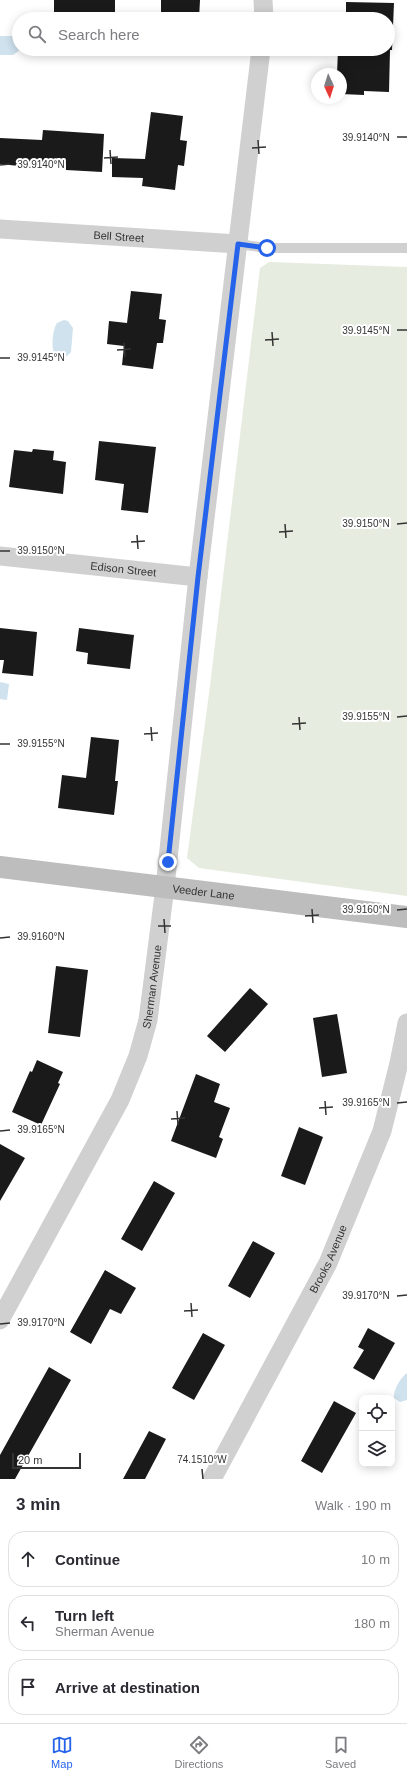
<!DOCTYPE html>
<html lang="en">
<head>
<meta charset="utf-8">
<style>
  body { margin:0; font-family:Arial,sans-serif; background:#f7f7f7; color:#2b2b33 }
  .controls { position:absolute; right:12px; bottom:12px; display:grid; overflow:hidden; border-radius:8px; box-shadow:0 2px 10px #0003 }
  .controls button { width:36px; height:36px; display:grid; place-items:center; padding:0; border:0; border-bottom:1px solid #e1e1e2; background:#fff; color:#2b2b33; font:20px sans-serif }
  .compass { position:absolute; left:311px; top:68px; width:36px; height:36px; border-radius:50%; background:#fff; box-shadow:0 2px 10px #0003; rotate:176deg }
  .scale { position:absolute; left:12px; bottom:10px; width:69px; box-sizing:border-box; padding-left:4px; border:2px solid #333; border-top:0; font-size:11px; line-height:14px; white-space:nowrap; color:#333; -webkit-text-stroke:3px #fff; paint-order:stroke }
  .stop { position:absolute; width:12px; height:12px; margin:-9px; border:3px solid #2563eb; border-radius:50%; background:#fff }
  .stop.end { background:#2563eb; border-color:#fff; box-shadow:0 1px 4px #0008 }
  .list { margin:0; padding:0; list-style:none }
  h2 { display:flex; justify-content:space-between; align-items:center; height:52px; margin:0; padding:0 16px; font-size:17px }
  h2 small { font-size:13px; font-weight:400; color:#7c7c81 }
  .list li { display:grid; grid-template-columns:26px 1fr auto; gap:12px; align-items:center; box-sizing:border-box; height:56px; margin:0 8px 8px; padding:0 8px; border:1px solid #e1e1e2; border-radius:16px }
  .list b { display:block; font-size:15px; white-space:nowrap }
  .list p { margin:0; font-size:13px; white-space:nowrap; color:#7c7c81 }
  .list em { font-size:13px; font-style:normal; color:#7c7c81 }
  .icon { flex:none; width:22px; height:22px; fill:none; stroke:currentColor; stroke-width:2; stroke-linecap:round; stroke-linejoin:round }
  .map { position:relative; flex:none; width:407px; height:1479px; overflow:hidden }
  .search { position:absolute; background:#fff; box-shadow:0 2px 10px #0003; left:12px; right:12px; top:12px; height:44px; display:flex; align-items:center; gap:10px; box-sizing:border-box; padding:0 14px; border-radius:22px; color:#7c7c81; font-size:15px }
  .sheet { height:244px; background:#fff }
  nav { display:flex; justify-content:space-around; align-items:center; box-sizing:border-box; height:56px; border-top:1px solid #e1e1e2; background:#fff; font-size:11px; color:#7c7c81 }
  nav a { display:grid; justify-items:center; gap:2px }
  nav .on { color:#2563eb }
  .map>svg:first-child { display:block }
</style>
</head>
<body>
<div class="map">
<svg width="407" height="1479" viewBox="0 0 407 1479">
  <rect width="100%" height="100%" fill="#fff"/>
  <path fill="#e6ecdf" d="M269,262l138,5v629l-208,-28 -12,-10 23,-172 50,-418z"/>
  <path fill="#cfe2ee" d="M0,36h14l5,6 1,8 -7,5h-13z
    M64,320l4,1 5,7 -2,24c-4,6 -14,10 -17,0 -3,-6 -1,-23 3,-29z
    M0,682l9,2 -2,16 -7,-1z
    M407,1373v27l-7,2 -6,-4c-1,-8 7,-21 13,-25z"/>
  <path fill="#1a1a1a" d="M54,0h61v19l-61,-1z
    M161,0h39l-1,19h-38z
    M346,2l48,1 -2,47h-2l-1,42 -25,-1v4l-23,-1v-20h-4l1,-25h50v-30h-42z
    M151,112l32,4 -3,24 7,1 -3,25 -6,-1 -3,25 -33,-4 1,-8 -31,-1v-19l33,1z
    M43,130l61,4 -2,38 -36,-2v-6l-46,-3 -1,5 -19,-2v-26l42,2z
    M131,291l31,3 -3,25 7,1 -3,23h-6l-4,26 -31,-4 2,-19 -17,-2 2,-23 18,2z
    M99,441l57,6 -8,66 -27,-3 3,-26 -29,-4z
    M33,449l21,2 -1,9 13,2 -3,32 -54,-7 5,-37 18,2z
    M0,628l37,4 -4,44 -31,-3 2,-13h-4z
    M79,628l55,7 -4,34 -43,-5 1,-11 -12,-2z
    M91,737l28,3 -4,41h3l-4,34 -56,-7 4,-33 24,3z
    M56,966l32,4 -8,67 -32,-4z
    M250,988l18,16 -43,48 -18,-16z
    M337,1014l10,59 -25,4 -9,-59z
    M37,1060l26,12 -5,11 2,1 -19,41 -29,-13 18,-41 2,1z
    M196,1074l24,10 -6,18 16,6 -11,29 4,2 -7,19 -45,-17z
    M299,1127l24,10 -18,48 -24,-9z
    M0,1144l25,14 -25,43z
    M154,1181l21,12 -33,58 -21,-12z
    M253,1241l22,12 -25,45 -22,-12z
    M105,1270l31,18 -15,26 -11,-5 -19,35 -21,-12z
    M368,1328l27,15 -21,37 -21,-12 11,-18 -6,-3z
    M203,1333l22,12 -31,55 -22,-12z
    M49,1367l22,13 -56,99h-15v-24z
    M334,1401l22,12 -34,60 -21,-12z
    M149,1431l17,8 -21,40h-22z"/>
  <g fill="none" stroke-linecap="round" stroke-linejoin="round">
    <path stroke="#d0d0d0" stroke-width="10" d="M238,244l29,4h140"/>
    <g stroke="#d0d0d0" stroke-width="19">
      <path d="M263,0l1,19"/>
      <path id="s1" d="M0,229l238,15"/>
      <path id="s2" d="M0,556l198,21"/>
      <path id="s3" d="M0,1320l120,-220 18,-44 10,-36 17,-133 33,-310 63,-528"/>
      <path id="s4" d="M212,1479l116,-216 54,-132 17,-68 8,-40"/>
    </g>
    <path stroke="#bdbdbd" stroke-width="22" id="s5" d="M0,867l407,50"/>
  </g>
  <g fill="none" stroke-linecap="round" stroke-linejoin="round">
    <path stroke="#2563eb" stroke-width="5" d="M168,862l30,-285 40,-333 29,4"/>
  </g>
  <path fill="none" stroke="#333" stroke-width="1.5" d="M397,137h10M258,140l1,14M252,148l14,-1M110,150l1,14M104,158l14,-1M0,165l10,-1M397,330h10M272,332l1,14M265,340l14,-1M124,343l1,14M117,350l14,-1M0,358h10M285,524l1,14M397,524l10,-1M279,532l14,-1M137,535l1,14M131,542l14,-1M0,551h10M299,717l1,13M397,717l10,-1M292,724l14,-1M151,727l1,14M144,734l14,-1M0,744h10M312,909l1,14M397,910l10,-1M305,916l14,-1M164,919l1,14M158,926h13M0,938l10,-1M325,1101l1,14M397,1103l10,-1M319,1108l14,-1M177,1111l1,14M171,1119l14,-1M0,1131l10,-1M397,1296l10,-1M191,1303l1,14M184,1311l14,-1M0,1324l10,-1M202,1469l1,10"/>
  <g text-anchor="middle" stroke-width="4" stroke-linejoin="round" paint-order="stroke">
    <g font-size="11" fill="#333" stroke="#fff">
      <text dy="4" stroke="none"><textPath href="#s1" startOffset="119">Bell Street</textPath></text>
      <text dy="4" stroke="none"><textPath href="#s2" startOffset="124">Edison Street</textPath></text>
      <text dy="4" stroke="none"><textPath href="#s5" startOffset="205">Veeder Lane</textPath></text>
      <text dy="4" stroke="none"><textPath href="#s3" startOffset="369">Sherman Avenue</textPath></text>
      <text dy="4" stroke="none"><textPath href="#s4" startOffset="249">Brooks Avenue</textPath></text>
    </g>
  </g>
  <g font-size="10" text-anchor="middle" fill="#333" stroke="#fff" stroke-width="4" stroke-linejoin="round" paint-order="stroke">
    <text x="366" y="141">39.9140°N</text>
    <text x="41" y="168">39.9140°N</text>
    <text x="366" y="334">39.9145°N</text>
    <text x="41" y="361">39.9145°N</text>
    <text x="366" y="527">39.9150°N</text>
    <text x="41" y="554">39.9150°N</text>
    <text x="366" y="720">39.9155°N</text>
    <text x="41" y="747">39.9155°N</text>
    <text x="366" y="913">39.9160°N</text>
    <text x="41" y="940">39.9160°N</text>
    <text x="366" y="1106">39.9165°N</text>
    <text x="41" y="1133">39.9165°N</text>
    <text x="366" y="1299">39.9170°N</text>
    <text x="41" y="1326">39.9170°N</text>
    <text x="202" y="1463">74.1510°W</text>
  </g>
</svg>
<div class="controls">
<button><svg class="icon" aria-label="locate" viewBox="0 0 24 24"><circle cx="12" cy="12" r="6"/><path d="M12 2v4M12 18v4M2 12h4M18 12h4"/></svg></button>
<button><svg class="icon" aria-label="layers" viewBox="0 0 24 24"><path d="M12 4l9 5-9 5-9-5zM3 14l9 5 9-5"/></svg></button>
</div>
<svg class="compass" viewBox="-18 -18 36 36"><path d="M0-13l5 13h-10z" fill="#e53935"/><path d="M0 13l5-13h-10z" fill="#7c7c81"/></svg>
<div class="scale">20 m</div>
<div class="stop" style="left:267px;top:248px"></div>
<div class="stop end" style="left:168px;top:862px"></div>
<div class="search"><svg class="icon" aria-label="search" viewBox="0 0 24 24"><circle cx="10" cy="10" r="6"/><path d="M15 15l6 6"/></svg>Search here</div>
</div>
<section class="sheet">
<h2>3 min<small>Walk · 190 m</small></h2>
<ul class="list">
<li><svg class="icon" aria-label="ahead" viewBox="0 0 24 24"><path d="M12 20V5M6 11l6-6 6 6"/></svg><div><b>Continue</b></div><em>10 m</em></li>
<li><svg class="icon" aria-label="left" viewBox="0 0 24 24"><path d="M17 20v-9H6M10 6l-5 5 5 5"/></svg><div><b>Turn left</b><p>Sherman Avenue</p></div><em>180 m</em></li>
<li><svg class="icon" aria-label="arrive" viewBox="0 0 24 24"><path d="M6 21V4h12l-3 4 3 4H6"/></svg><div><b>Arrive at destination</b></div></li>
</ul>
</section>
<nav>
<a class="on"><svg class="icon" aria-label="map" viewBox="0 0 24 24"><path d="M3 6l6-2 6 2 6-2v14l-6 2-6-2-6 2zM9 4v14M15 6v14"/></svg>Map</a>
<a><svg class="icon" aria-label="directions" viewBox="0 0 24 24"><path d="M12 3l9 9-9 9-9-9zM9 14v-3h6M13 9l2 2-2 2"/></svg>Directions</a>
<a><svg class="icon" aria-label="saved" viewBox="0 0 24 24"><path d="M7 4h10v16l-5-4-5 4z"/></svg>Saved</a>
</nav>
</body>
</html>
